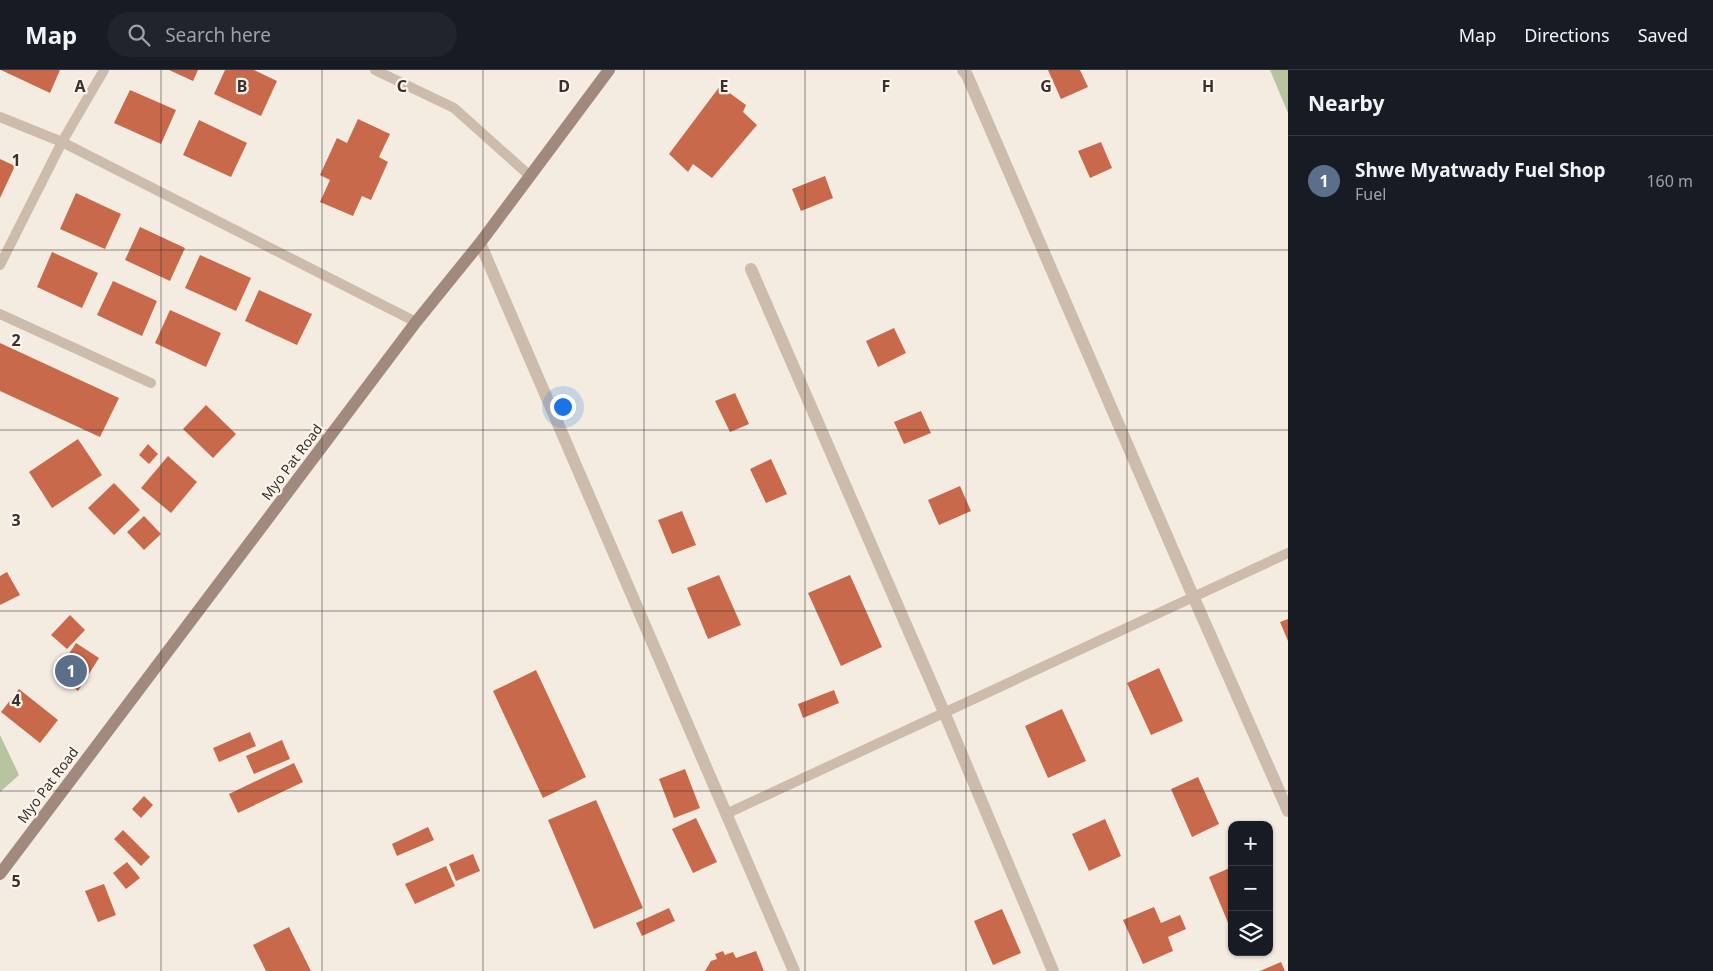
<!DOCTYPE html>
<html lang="en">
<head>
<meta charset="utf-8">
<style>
  body { margin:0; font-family:"Noto Sans",sans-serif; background:#20242c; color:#f1f3f6 }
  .controls { position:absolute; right:15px; bottom:15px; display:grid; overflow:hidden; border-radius:10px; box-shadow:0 1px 4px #0004 }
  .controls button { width:45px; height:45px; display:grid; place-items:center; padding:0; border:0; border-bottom:1px solid #363941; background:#171b24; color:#f1f3f6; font:25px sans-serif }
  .you { position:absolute; left:562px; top:336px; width:18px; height:18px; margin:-12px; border:4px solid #fff; border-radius:50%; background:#1a73e8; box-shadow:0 0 0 8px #1a73e833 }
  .badge { display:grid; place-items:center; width:32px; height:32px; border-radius:50%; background:#92aeb2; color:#fff; font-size:16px; font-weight:700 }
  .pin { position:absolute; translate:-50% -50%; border:2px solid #fff; box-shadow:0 1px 5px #0006 }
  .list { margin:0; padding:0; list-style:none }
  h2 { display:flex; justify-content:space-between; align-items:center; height:65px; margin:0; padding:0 20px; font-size:21px }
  h2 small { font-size:16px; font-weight:400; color:#9ea1a6 }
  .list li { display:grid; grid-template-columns:32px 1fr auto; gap:15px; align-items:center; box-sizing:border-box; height:90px; padding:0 20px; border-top:1px solid #363941 }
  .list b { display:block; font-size:19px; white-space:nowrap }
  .list p { margin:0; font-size:16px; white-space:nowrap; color:#9ea1a6 }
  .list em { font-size:16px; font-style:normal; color:#9ea1a6 }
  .icon { flex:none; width:28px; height:28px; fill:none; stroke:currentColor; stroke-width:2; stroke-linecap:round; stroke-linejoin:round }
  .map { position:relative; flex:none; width:1288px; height:901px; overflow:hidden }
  header { display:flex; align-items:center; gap:30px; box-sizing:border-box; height:70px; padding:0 25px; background:#171b24; border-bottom:1px solid #363941 }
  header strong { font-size:24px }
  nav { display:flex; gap:28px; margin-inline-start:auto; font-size:18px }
  .search { width:350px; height:45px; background:#20242c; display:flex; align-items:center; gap:12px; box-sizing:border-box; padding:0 18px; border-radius:28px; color:#9ea1a6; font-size:19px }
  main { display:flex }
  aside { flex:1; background:#171b24 }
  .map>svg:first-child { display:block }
</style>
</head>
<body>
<header>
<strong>Map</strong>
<div class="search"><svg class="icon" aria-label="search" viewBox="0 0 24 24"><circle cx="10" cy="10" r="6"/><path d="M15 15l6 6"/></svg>Search here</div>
<nav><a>Map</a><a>Directions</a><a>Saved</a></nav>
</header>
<main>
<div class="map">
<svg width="1288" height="901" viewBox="0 0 1288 901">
  <rect width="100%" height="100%" fill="#f4ebe1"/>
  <path fill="#b8c4a0" d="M1270,0h18v43z
    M0,665l19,40 -19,17z"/>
  <path fill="#c8694b" d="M1,0h59l-10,23z
    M169,0h29l-5,11z
    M225,0h29l23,11 -16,35 -47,-22z
    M1048,0h32l8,17 -27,12z
    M720,16l26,19 -3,7 14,13 -45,53 -19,-14 -5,8 -19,-18z
    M130,20l46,20 -15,34 -47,-21z
    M358,49l32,15 -11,23 9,5 -17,38 -9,-4 -9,20 -33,-14 10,-22 -10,-5 17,-37 10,5z
    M199,50l48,23 -16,34 -48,-22z
    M1101,72l11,26 -22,10 -12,-27z
    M0,89l15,7 -15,32z
    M825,106l8,22 -32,13 -9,-22z
    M76,123l45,21 -16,35 -45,-20z
    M140,157l45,21 -15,33 -45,-21z
    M52,182l46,21 -16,35 -45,-21z
    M200,185l51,23 -15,33 -51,-23z
    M113,211l44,20 -15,35 -45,-21z
    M259,220l53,24 -15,31 -52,-24z
    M170,240l51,23 -15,34 -51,-24z
    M894,258l12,25 -28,14 -12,-26z
    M0,273l119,55 -19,39 -100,-46z
    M735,323l14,31 -19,8 -15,-31z
    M206,335l30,29 -23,24 -30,-29z
    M921,341l10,22 -27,11 -10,-22z
    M78,369l24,36 -50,33 -23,-36z
    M148,374l10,10 -9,10 -10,-9z
    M168,386l29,26 -26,31 -30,-25z
    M771,389l16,35 -21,9 -16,-34z
    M114,413l26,27 -26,25 -26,-27z
    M960,416l11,25 -32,14 -11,-25z
    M682,441l14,34 -24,9 -14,-34z
    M144,446l17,18 -17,16 -17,-18z
    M7,502l13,23 -20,10v-29z
    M719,505l22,50 -33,14 -21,-51z
    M850,505l32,72 -41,19 -33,-73z
    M70,545l15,15 -18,19 -16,-14z
    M1288,549v22l-8,-19z
    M76,573l23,15 -21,33 -23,-16z
    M1159,598l24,53 -32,14 -24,-52z
    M536,600l50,107 -43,21 -50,-107z
    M19,619l39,31 -18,23 -39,-31z
    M834,620l5,13 -36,15 -5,-14z
    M1062,639l24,52 -38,17 -23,-52z
    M250,662l6,14 -37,16 -6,-14z
    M282,670l8,19 -36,15 -8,-18z
    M294,693l9,19 -65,31 -9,-19z
    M685,699l15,39 -26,10 -15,-39z
    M1198,707l21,47 -27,13 -21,-48z
    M144,726l9,9 -12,13 -9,-9z
    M596,730l47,108 -49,21 -46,-109z
    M696,748l21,44 -24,11 -21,-44z
    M1105,749l16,37 -32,15 -17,-37z
    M428,757l6,13 -37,16 -5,-12z
    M123,760l27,27 -9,9 -27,-27z
    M473,784l7,17 -24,10 -7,-17z
    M127,792l13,16 -14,11 -13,-16z
    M446,796l9,20 -40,18 -10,-20z
    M1232,797v57l-3,1 -20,-48z
    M104,814l12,31 -18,7 -13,-31z
    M1154,837l7,16 19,-8 6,14 -18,8 5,14 -30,13 -20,-44z
    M669,838l6,13 -33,15 -6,-13z
    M1002,839l19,44 -28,12 -19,-44z
    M289,857l22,44h-45l-13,-26z
    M723,881l2,4 8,-3 3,6 20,-7 8,20h-59l6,-10 6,-2 -2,-5z
    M1281,892l4,9h-25z"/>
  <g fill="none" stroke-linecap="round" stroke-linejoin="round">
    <path stroke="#cdbbac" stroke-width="10" d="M375,0l79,38 76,68
      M0,47l62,25 354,180
      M0,195l62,-123 42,-72
      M0,244l151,69
      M726,744l562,-261"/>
    <path stroke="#cdbbac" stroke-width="12" d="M963,0l4,5 226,521 95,215
      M480,173l314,728
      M751,199l193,443 109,259"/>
    <path stroke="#a18a7d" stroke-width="12" d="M0,804l416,-552 64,-79 129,-173"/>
  </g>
  <path fill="none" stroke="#3b302b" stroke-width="1" stroke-opacity="0.55" d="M161,0v901M322,0v901M483,0v901M644,0v901M805,0v901M966,0v901M1127,0v901M0,180h1288M0,360h1288M0,541h1288M0,721h1288"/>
  <g text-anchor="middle" stroke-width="4.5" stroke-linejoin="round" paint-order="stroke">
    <g font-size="14" fill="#3b302b" stroke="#fbf5ee">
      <text transform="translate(292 392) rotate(-53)" y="5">Myo Pat Road</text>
      <text transform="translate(48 715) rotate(-53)" y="5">Myo Pat Road</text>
    </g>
  </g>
  <g font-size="16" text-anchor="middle" font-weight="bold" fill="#3b302b" stroke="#fbf5ee" stroke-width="4.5" stroke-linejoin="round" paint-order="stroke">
    <text x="80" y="22">A</text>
    <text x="242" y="22">B</text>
    <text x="402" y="22">C</text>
    <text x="564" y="22">D</text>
    <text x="724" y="22">E</text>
    <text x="886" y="22">F</text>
    <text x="1046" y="22">G</text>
    <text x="1208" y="22">H</text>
    <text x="16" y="96">1</text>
    <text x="16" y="276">2</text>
    <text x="16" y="456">3</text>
    <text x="16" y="636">4</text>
    <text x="16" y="817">5</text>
  </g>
</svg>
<div class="controls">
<button>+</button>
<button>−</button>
<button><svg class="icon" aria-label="layers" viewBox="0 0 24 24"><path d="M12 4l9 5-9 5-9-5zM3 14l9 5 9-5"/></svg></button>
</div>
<div class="you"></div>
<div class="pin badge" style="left:71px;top:601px;background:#5c6f8a">1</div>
</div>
<aside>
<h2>Nearby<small></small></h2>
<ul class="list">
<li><span class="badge" style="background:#5c6f8a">1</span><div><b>Shwe Myatwady Fuel Shop</b><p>Fuel</p></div><em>160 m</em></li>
</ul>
</aside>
</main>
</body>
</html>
